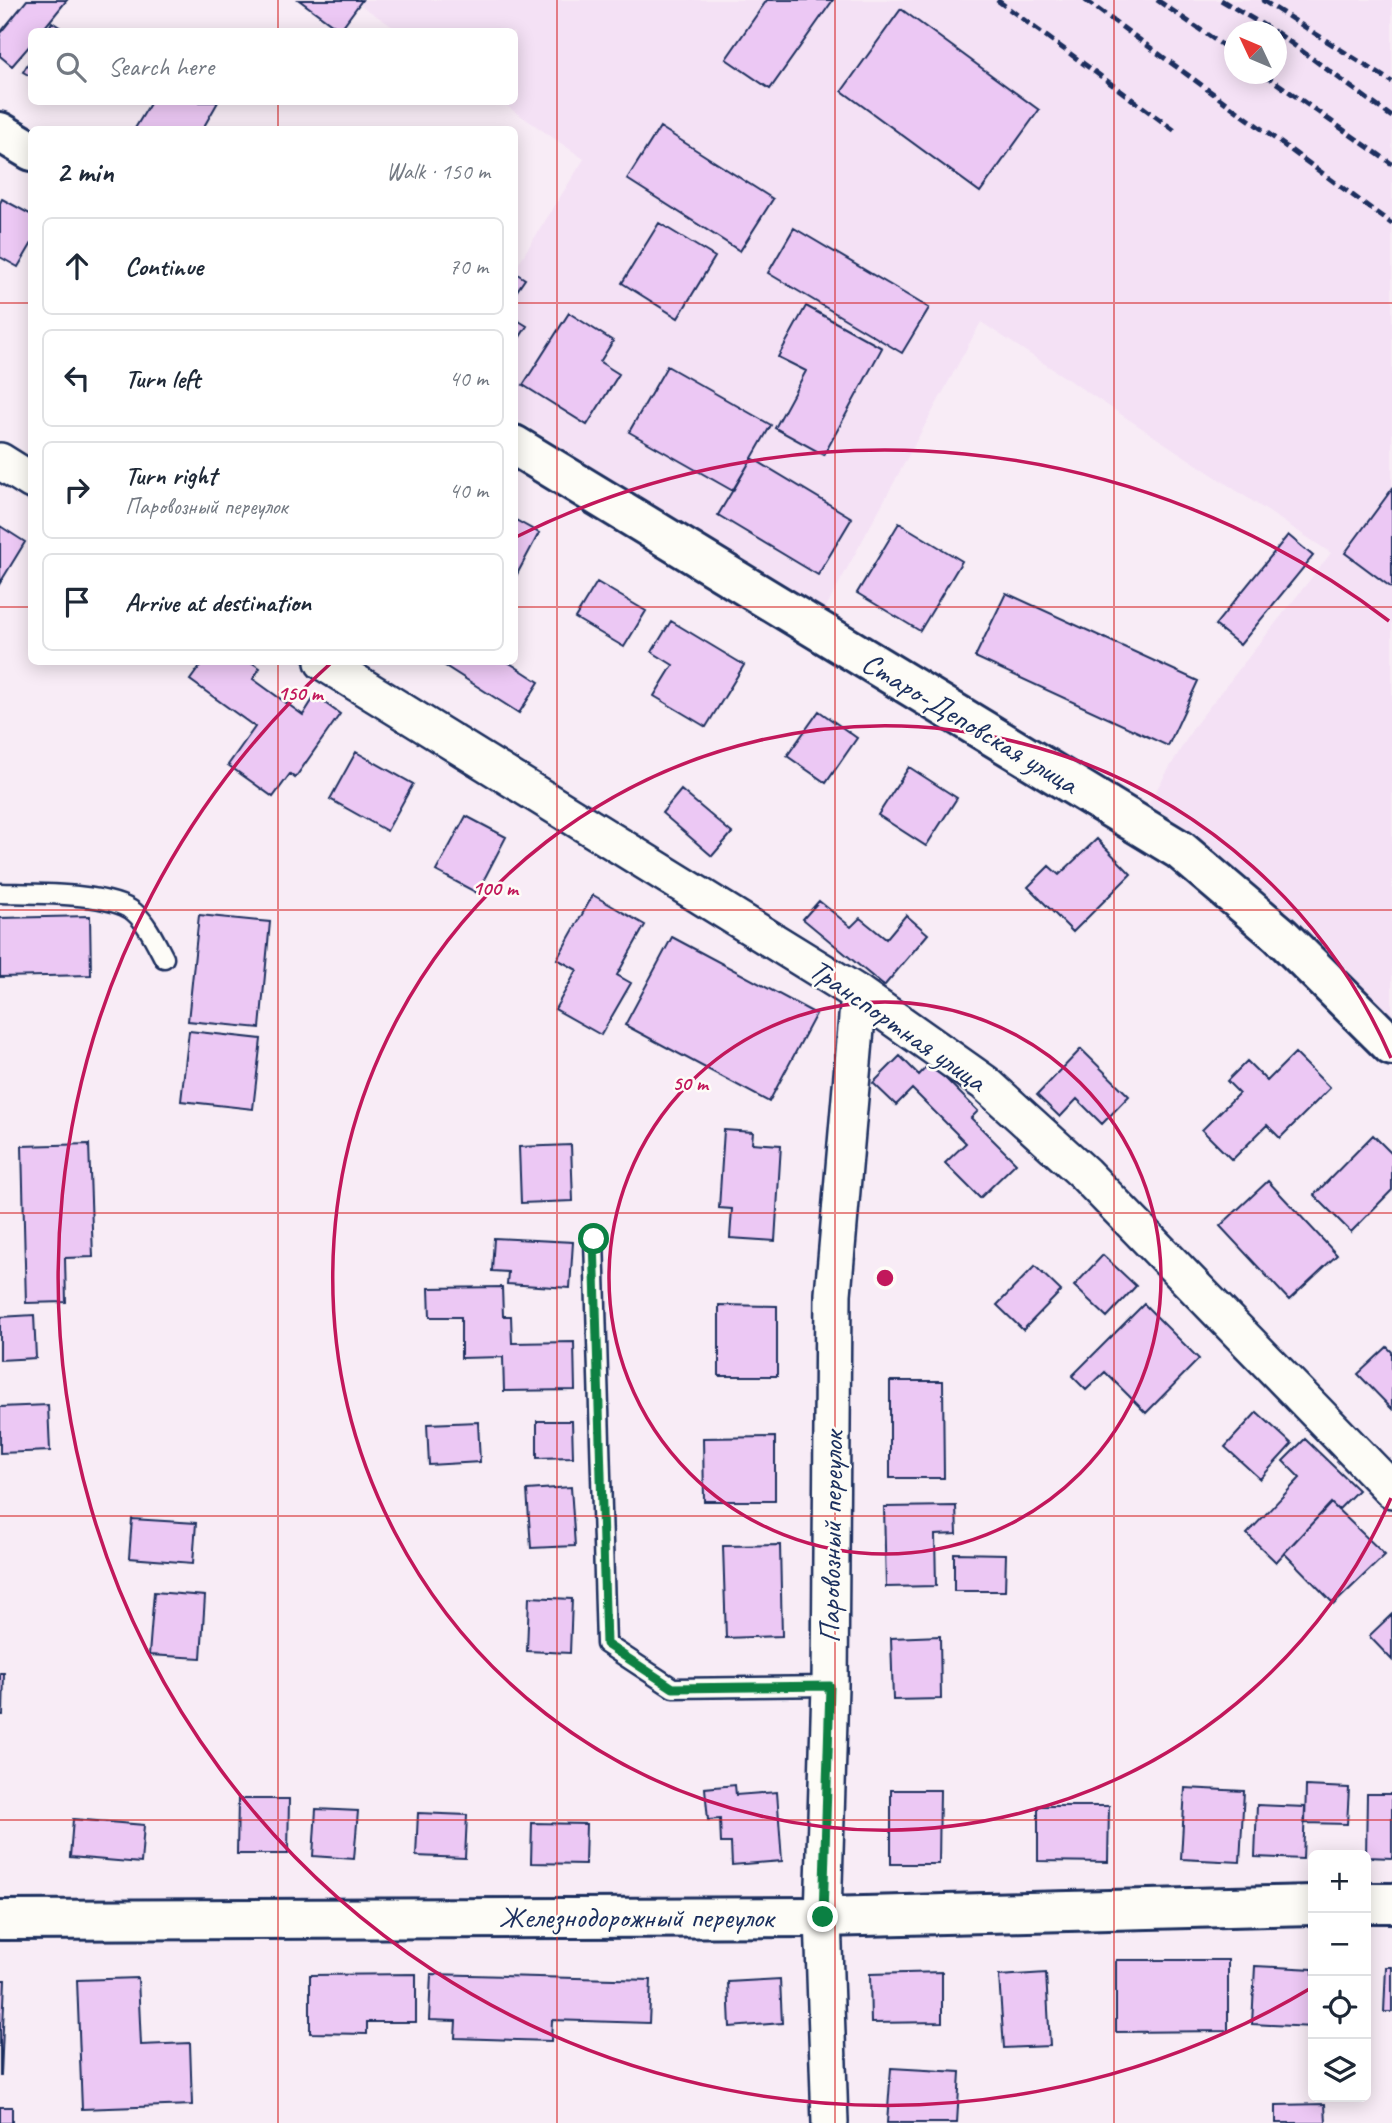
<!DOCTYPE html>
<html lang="en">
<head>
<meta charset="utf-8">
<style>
  body { margin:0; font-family:Caveat,sans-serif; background:#f6f6f7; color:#1f2937 }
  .controls { position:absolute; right:21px; bottom:21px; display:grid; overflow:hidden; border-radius:10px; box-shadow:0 4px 18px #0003 }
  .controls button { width:63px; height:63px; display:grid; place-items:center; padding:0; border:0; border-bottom:2px solid #e0e1e3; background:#fff; color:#1f2937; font:35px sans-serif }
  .compass { position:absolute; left:1224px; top:21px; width:63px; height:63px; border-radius:50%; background:#fff; box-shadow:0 4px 18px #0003; rotate:314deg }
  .stop { position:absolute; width:21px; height:21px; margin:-16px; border:5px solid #0b8043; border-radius:50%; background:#fff }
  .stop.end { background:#0b8043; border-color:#fff; box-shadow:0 2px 7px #0008 }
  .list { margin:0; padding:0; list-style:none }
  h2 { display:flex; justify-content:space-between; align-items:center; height:91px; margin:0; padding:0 28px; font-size:30px }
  h2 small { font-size:23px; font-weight:400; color:#747a83 }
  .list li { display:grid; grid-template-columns:46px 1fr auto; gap:21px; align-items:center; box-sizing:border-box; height:98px; margin:0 14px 14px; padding:0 14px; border:2px solid #e0e1e3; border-radius:10px }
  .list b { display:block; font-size:26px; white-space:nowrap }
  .list p { margin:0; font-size:23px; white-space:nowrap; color:#747a83 }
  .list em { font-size:23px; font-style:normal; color:#747a83 }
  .icon { flex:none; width:38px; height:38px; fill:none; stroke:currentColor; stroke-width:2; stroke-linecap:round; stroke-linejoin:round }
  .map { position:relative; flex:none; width:1392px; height:2123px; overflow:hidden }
  .search { position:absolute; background:#fff; box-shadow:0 4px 18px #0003; left:28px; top:28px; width:490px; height:77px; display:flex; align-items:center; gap:18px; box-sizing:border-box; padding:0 24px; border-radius:10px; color:#747a83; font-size:26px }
  .panel { position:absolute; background:#fff; box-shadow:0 4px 18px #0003; left:28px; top:126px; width:490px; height:539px; border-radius:10px }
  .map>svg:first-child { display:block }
</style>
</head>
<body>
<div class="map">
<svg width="1392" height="2123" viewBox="0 0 1392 2123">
  <rect width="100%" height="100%" fill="#f8ecf6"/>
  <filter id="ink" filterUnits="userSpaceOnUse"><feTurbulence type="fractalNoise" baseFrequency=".0143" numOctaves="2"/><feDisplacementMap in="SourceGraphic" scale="14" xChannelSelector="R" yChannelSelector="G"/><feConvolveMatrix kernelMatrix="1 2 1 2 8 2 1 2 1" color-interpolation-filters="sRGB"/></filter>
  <g filter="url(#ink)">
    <path fill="#f4e1f5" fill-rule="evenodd" d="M299,0h1093v1015l-96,-96 -104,-88 -44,-27 47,-79 136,-172 -350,-231 -158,291 -308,-195v-149l69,-110 -83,-57h13v-70l-115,-1 -40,-27 -19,26zM1234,32h42v42h-42z"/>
    <path fill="#ecc8f4" stroke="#1b2f5e" stroke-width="2" d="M27,0h40l-26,32h-9v11l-20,23 -12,-10v-23z
      M299,0h63l-22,30z
      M767,0h66l-63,89 -44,-30z
      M901,9l138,101 -59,82 -138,-101z
      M52,22l15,10h-20z
      M32,57v20l-9,-5z
      M151,102h67l-16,28h-68z
      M660,127l113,72 -33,52 -113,-72z
      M2,199l30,16v28l-14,24 -18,-10v-54z
      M659,223l56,34 -37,61 -56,-35z
      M794,228l135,80 -27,45 -134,-80z
      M514,272l11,7 -11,16z
      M806,306l76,42 -58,107 -49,-27 31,-57 -28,-14z
      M569,313l44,28 -13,21 19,12 -32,51 -64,-40z
      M514,318l13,8 -13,20z
      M667,366l104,59 -38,66 -104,-59z
      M752,458l100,60 -34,57 -100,-60z
      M1392,489v99l-47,-35z
      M514,519l25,14 -24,45 -1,-1z
      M899,523l63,38 -42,70 -63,-38z
      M0,526l25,16 -25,41z
      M1288,535l25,21 -73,89 -25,-20z
      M597,582l49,29 -22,36 -49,-29z
      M1006,593l192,88 -30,65 -193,-89z
      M671,621l73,44 -38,62 -52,-31 19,-31 -21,-13z
      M203,662h48l9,6 -7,11 50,36 12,-19 25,18 -45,64 -5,-4 -17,23 -45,-32 27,-38 -65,-47z
      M439,662h69l31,20 -20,31z
      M819,711l38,27 -31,45 -39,-27z
      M356,752l57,32 -26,47 -57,-32z
      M909,767l48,31 -31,48 -48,-31z
      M681,790l51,43 -20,23 -50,-43z
      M466,816l40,21 -29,56 -41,-22z
      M1097,839l34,35 -58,58 -45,-45 21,-21 10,9z
      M593,895l52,30 -28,50 14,8 -30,52 -46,-26 22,-39 -20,-11z
      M819,901l32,26 9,-9 26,21 20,-24 22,19 -44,52 -81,-67z
      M199,915l71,7 -10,106 -72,-7z
      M90,916l1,59 -91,2v-59z
      M672,937l144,77 -47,88 -144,-77z
      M189,1031l72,8 -8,70 -72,-8z
      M1081,1049l48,47 -27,28 -25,-25 -17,18 -23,-22z
      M1295,1053l35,35 -50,50 -13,-13 -35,35 -30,-30 37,-37 -12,-12 20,-20 20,20z
      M900,1056l19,19 11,-12 48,48 -7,7 45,45 -36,35 -35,-35 21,-20 -54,-54 -16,16 -23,-22z
      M724,1130l29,2 -1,11 29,2 -6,96 -45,-3 2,-29 -13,-1z
      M1373,1135l19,19v36l-41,42 -37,-37z
      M89,1144l4,113 -28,1 1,44 -40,1 -4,-157z
      M571,1145l2,56 -52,2 -2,-56z
      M1268,1181l69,74 -48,45 -69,-74z
      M494,1238l79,4 -3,46 -63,-4 1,-12 -16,-1z
      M1103,1255l33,31 -29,31 -33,-31z
      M1035,1266l26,25 -38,39 -26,-25z
      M502,1287l1,29h8l1,27 62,-1 1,48 -71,1 -1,-34 -42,1v-41h-31l-1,-29z
      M1144,1304l55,55 -53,54 -41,-41 -19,18 -14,-14z
      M719,1305l58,1v70h-58z
      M34,1315l2,43 -36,2v-43z
      M1387,1347l5,5v57l-34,-35z
      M890,1381h53l1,97h-54z
      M48,1405l2,46 -50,2v-46z
      M1257,1412l35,32 -32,35 -35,-32z
      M537,1421h35l1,36 -36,1z
      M478,1422l2,40 -51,3 -2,-41z
      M775,1437v64h-71l-1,-63z
      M1305,1439l53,51 -20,20 -7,-7 -55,59 -29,-28 53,-56 -17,-17z
      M571,1487l4,59 -44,2 -4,-58z
      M1331,1503l54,52 -51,49 -50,-51z
      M956,1506l1,28 -22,1 1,51 -50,1 -2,-80z
      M132,1519l64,4 -3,40 -64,-5z
      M780,1545l2,91 -56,2 -3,-92z
      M954,1553l52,1 -1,37h-51z
      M154,1592l51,4 -4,62 -52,-3z
      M529,1597l43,2 -2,54 -43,-2z
      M1392,1614v46l-23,-24z
      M940,1636l1,63 -48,1 -2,-62z
      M0,1673h4l-1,42h-3z
      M735,1785l1,10 41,-3 5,69 -50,4 -1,-22h-10l-1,-24 -12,1 -3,-32z
      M1306,1786l43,2 -2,36 -42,-1z
      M1185,1788l59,3 -4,71 -59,-3z
      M891,1790h49l-1,74h-48z
      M1367,1794h25v64l-26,-1z
      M238,1799h51l-1,55h-51z
      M1257,1805l48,2 -2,52 -48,-2z
      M1038,1806h71l-1,56 -70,-1z
      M316,1809l42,2 -4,48 -41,-3z
      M418,1813l49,2 -2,43 -49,-2z
      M73,1819l71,6 -3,38 -71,-6z
      M532,1823l54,1 -1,40 -54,-1z
      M1116,1960h112v71l-112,1z
      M1255,1966l58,3v58l-61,-3z
      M1386,1967h6v45h-8z
      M942,1972v50l-71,1 -1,-49z
      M1046,1973l4,73 -46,2 -5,-72z
      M416,1974v48h-49v12l-57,-1v-58z
      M431,1974l220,6 -2,43 -97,-3 -1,21 -96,-3 1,-17 -27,-1z
      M138,1978l3,67 49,-2 2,62 -110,4 -5,-129z
      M780,1979l2,44 -52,4 -2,-45z
      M0,1980h5l-4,96h-1z
      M891,2068l69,4 -3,51h-70z
      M1325,2104l1,19h-50v-18z
      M0,2107h12v16h-12z"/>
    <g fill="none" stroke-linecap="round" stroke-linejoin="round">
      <g stroke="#1b2f5e" stroke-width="23">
        <path id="lane" d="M0,893c32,1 110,-1 134,19 13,11 22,31 30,46
          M594,1239l12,405 67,44 157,-2"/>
      </g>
      <g stroke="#1b2f5e" stroke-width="40">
        <path id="street" d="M0,461l32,20
          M323,662l536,332 126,89 99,90 308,317
          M830,2123l-7,-206 7,-231 3,-392 26,-300"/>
      </g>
      <g stroke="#1b2f5e" stroke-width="44">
        <path id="secondary" d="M0,132l32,19
          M514,445l666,405 100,85 112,111
          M1366,1903h26
          M0,1920l823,-3 490,-12"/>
      </g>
      <use href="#lane" stroke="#fdfcf7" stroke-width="18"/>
      <use href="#street" stroke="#fdfcf7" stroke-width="35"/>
      <use href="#secondary" stroke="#fdfcf7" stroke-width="38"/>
      <path stroke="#1b2f5e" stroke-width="5" stroke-dasharray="10 5" stroke-linecap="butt" d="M997,0l181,133
        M1085,0l307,224
        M1157,0l77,53
        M1221,0l54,32
        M1262,0l130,82
        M1276,32l116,85
        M1264,74l128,90"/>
    </g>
  </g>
  <g fill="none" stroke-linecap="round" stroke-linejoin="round" filter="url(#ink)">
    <path stroke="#0b8043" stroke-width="9" d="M594,1239l12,405 67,44 157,-2 -7,231"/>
  </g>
  <path fill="none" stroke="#d62828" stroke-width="2" stroke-opacity="0.55" d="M278,0v32M557,0v2123M835,0v2123M1114,0v2123M278,102v28M0,303h32M514,303h878M0,607h32M514,607h878M278,662v1461M0,910h1392M0,1213h1392M0,1516h1392M0,1820h1392"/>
  <g fill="none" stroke="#c2185b" stroke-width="3.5">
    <circle cx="885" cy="1278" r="276"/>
    <path d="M1391 1498A552 552 0 1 1 1391 1058"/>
    <path d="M1311 1988A828 828 0 0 1 331 663M516 537A828 828 0 0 1 1389 621"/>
  </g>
  <g text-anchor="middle" stroke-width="5" stroke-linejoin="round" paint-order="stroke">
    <g font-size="30" fill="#1b2f5e" stroke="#fdfcf7">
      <text transform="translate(970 723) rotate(31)" y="10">Старо-Деповская улица</text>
      <text transform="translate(898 1025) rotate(35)" y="10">Транспортная улица</text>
      <text transform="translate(831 1537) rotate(-89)" y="10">Паровозный переулок</text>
      <text x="636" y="1927">Железнодорожный переулок</text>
    </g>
  </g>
  <circle cx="885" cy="1278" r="10" fill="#c2185b" stroke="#fdfcf7" stroke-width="3.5"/>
  <g font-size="21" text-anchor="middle" font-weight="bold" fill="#c2185b" stroke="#fdfcf7" stroke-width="5" stroke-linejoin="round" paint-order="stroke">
    <text x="300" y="700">150 m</text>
    <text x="495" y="895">100 m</text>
    <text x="690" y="1090">50 m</text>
  </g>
</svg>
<div class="controls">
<button>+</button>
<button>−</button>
<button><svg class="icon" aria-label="locate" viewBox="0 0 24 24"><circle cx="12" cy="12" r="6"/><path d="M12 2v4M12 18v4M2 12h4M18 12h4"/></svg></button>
<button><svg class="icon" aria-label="layers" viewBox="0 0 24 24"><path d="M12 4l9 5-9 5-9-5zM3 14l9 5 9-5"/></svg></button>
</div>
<svg class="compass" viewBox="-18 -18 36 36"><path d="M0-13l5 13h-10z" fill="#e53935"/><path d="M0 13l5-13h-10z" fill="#747a83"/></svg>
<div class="stop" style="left:594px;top:1239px"></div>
<div class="stop end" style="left:823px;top:1917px"></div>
<div class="search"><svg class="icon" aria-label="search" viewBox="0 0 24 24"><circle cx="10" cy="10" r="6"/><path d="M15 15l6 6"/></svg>Search here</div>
<section class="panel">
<h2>2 min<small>Walk · 150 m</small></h2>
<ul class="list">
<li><svg class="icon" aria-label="ahead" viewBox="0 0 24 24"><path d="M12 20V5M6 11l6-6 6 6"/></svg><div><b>Continue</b></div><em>70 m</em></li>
<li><svg class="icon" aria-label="left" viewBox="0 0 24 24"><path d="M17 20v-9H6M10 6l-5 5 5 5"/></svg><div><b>Turn left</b></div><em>40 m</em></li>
<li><svg class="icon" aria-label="right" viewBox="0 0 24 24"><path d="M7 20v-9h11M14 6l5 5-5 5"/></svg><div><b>Turn right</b><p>Паровозный переулок</p></div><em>40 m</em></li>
<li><svg class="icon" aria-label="arrive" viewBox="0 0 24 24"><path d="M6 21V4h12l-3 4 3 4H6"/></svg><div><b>Arrive at destination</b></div></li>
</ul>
</section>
</div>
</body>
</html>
